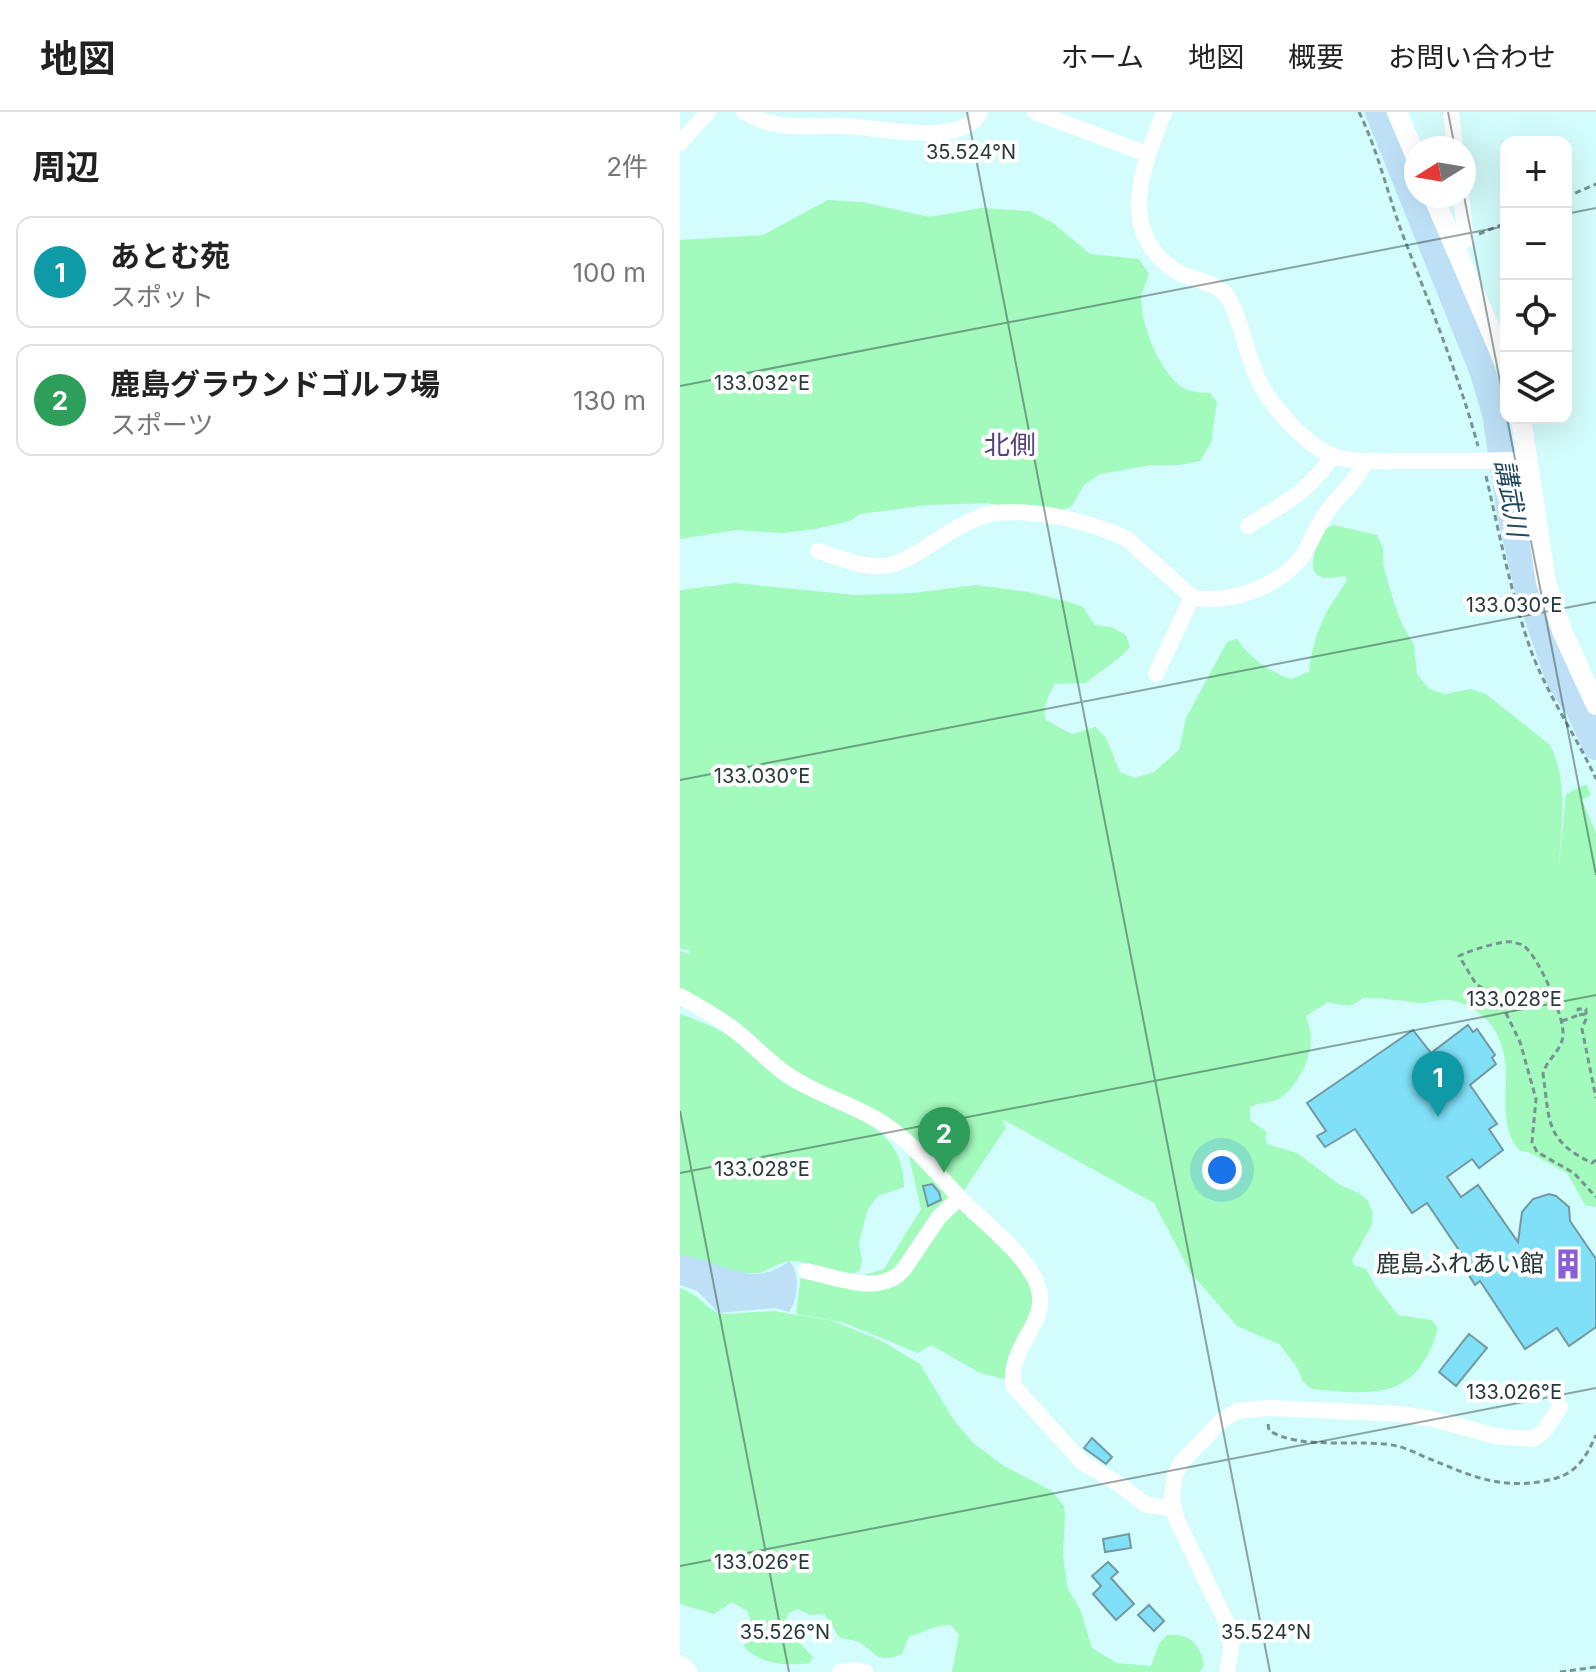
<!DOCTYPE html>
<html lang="ja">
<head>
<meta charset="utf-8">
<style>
  body { margin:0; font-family:Inter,"Noto Sans JP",sans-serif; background:#f2f2f2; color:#222 }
  .controls { position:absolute; right:24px; top:24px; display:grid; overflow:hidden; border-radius:16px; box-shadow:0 8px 32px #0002 }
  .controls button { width:72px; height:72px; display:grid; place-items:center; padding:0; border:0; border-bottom:2px solid #e0e0e0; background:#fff; color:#222; font:40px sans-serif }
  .compass { position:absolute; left:724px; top:24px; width:72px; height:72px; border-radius:50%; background:#fff; box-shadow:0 8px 32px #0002; rotate:259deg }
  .you { position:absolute; left:542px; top:1058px; width:28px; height:28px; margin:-20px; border:6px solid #fff; border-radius:50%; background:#1a73e8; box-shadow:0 0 0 12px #1a73e833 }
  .badge { display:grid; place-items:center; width:52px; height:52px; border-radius:50%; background:#8d5ed8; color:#fff; font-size:26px; font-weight:700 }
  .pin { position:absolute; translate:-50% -66px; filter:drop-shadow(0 2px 4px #0008) }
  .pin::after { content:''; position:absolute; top:42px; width:28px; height:24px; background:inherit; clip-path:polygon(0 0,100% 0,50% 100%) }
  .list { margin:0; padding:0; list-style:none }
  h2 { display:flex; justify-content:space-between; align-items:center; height:104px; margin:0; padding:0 32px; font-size:34px }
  h2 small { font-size:26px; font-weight:400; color:#767676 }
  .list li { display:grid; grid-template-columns:52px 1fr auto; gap:24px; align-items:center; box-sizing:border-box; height:112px; margin:0 16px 16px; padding:0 16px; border:2px solid #e0e0e0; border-radius:16px }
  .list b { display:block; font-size:30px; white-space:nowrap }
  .list p { margin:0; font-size:26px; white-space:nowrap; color:#767676 }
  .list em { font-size:26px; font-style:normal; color:#767676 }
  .icon { flex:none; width:44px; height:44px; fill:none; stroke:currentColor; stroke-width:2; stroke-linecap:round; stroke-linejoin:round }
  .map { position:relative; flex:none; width:916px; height:1560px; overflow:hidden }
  header { display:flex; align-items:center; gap:48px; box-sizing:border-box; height:112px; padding:0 40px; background:#fff; border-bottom:2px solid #e0e0e0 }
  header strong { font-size:38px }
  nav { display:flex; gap:44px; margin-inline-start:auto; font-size:28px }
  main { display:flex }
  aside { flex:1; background:#fff }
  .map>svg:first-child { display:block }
</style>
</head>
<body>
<header>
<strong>地図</strong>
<nav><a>ホーム</a><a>地図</a><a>概要</a><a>お問い合わせ</a></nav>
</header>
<main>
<aside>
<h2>周辺<small>2件</small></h2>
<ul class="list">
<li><span class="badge" style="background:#0f9aa8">1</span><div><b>あとむ苑</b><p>スポット</p></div><em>100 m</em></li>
<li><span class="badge" style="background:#2e9e5b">2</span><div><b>鹿島グラウンドゴルフ場</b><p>スポーツ</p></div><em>130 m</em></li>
</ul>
</aside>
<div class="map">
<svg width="916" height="1560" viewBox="0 0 916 1560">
  <rect width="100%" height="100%" fill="#d3fdfc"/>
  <path fill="#a3fabd" d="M148,88l34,2 67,15 52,-9 49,3 23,12 37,31 49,5 10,15c-2,6 -5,13 -7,19 -5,26 21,91 49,98 6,2 13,1 19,2l7,9 -6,41 -11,18 -21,4h-27l-52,9 -16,11 -12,21 -21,8 -63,-11 -60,2 -68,9 -10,7 -35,8 -32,4 -47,-3 -56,9v-299l83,-5z
    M653,413l44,10 6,13v16l11,39 9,23 11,19 3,29 12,15 16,5 26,-5 15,5 64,51c19,38 11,80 9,120l7,-71 20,-10 5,11 -9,5 14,33v374l-11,-2 -18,-32 -39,-21 -8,-1c-17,-17 -15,-48 -14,-70 2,-40 -17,-75 -58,-81 -10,-1 -20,4 -30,3 -19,-2 -37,-6 -56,-5 -10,11 -21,7 -34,4l-22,14c2,8 6,18 5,26 -1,19 -17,52 -37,59 -9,3 -15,1 -24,7v12l17,12 -2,6 2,6 30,9 43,32 19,8 9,8 5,12 -2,14 -19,33 2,5 12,4 9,16 23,30 33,5 7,8c-20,72 -62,67 -126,61l-9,-7 -6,-15 -18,-23 -42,-18 -47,-54 -36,-69 -152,-84 4,9 -44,65 62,72 15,36 -31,79 -28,-7 -49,-28 -13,8 -76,-31 -46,-8 6,-46 27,2 -32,-9 -13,1 -24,11h-35l-45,-15v-244c23,8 47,18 66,34 10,9 20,21 31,30 45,34 128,36 127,109l-26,9 -10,13 -9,34 3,18 -2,9 -8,4 12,1 20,-6 37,-60 -13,-57 -43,-34 -185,-115v-52l10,3 -1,-4 -9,-1v-359l55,-7 120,12 59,-2 61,-8 54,7 36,9 18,6 12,18 16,2 15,8 4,12c-13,15 -29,23 -44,36l-31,1c-6,11 -14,24 -9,36l26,14 24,-7 10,11 14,34 15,6 19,-6 25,-22 7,-32 41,-76 10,-3c14,20 30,31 53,40l19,-7c5,-40 15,-59 38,-91l-2,-5c-25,4 -37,3 -30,-25 4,-13 6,-20 18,-26z
    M0,1176c20,7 27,22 42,26l52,-3 59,10 47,19 40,24 33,55 20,24 31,23 48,25 12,15 1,11 -2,40 5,32 12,20 12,39 25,15 34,3 8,-22 8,-9c22,-2 34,9 37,30l-4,7h-248l7,-37 -8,-10c-16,-1 -27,8 -42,11l-7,18c-24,10 -25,0 -42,-11 -5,-3 -14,-4 -20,-5l-16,-24 -13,1 -14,-6 -8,4 -3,6 7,17 20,21 -3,6c-25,3 -47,2 -66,-16l7,-25 -4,-11 -15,-9 -18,12 -34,-10z"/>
  <path fill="#bde0f6" d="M0,1143c40,4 72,36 109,6 12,11 9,39 0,51l-14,-4 -56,5 -22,-22 -17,-6z"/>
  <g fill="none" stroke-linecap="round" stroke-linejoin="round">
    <path stroke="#bde0f6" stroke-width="26" d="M698,0l104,258 13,43 15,101 17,73 32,93 20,30 17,37"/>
  </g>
  <path fill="#80e0f7" stroke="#7398a2" stroke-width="2" d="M788,913l5,7 4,-3 18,26 -3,3 4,6 -26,21 27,39 -8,5 14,21 -24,18 -7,-9 -25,18 14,20 17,-12 40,57 4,-30 11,-13 16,-5 7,2 13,11 1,14 26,38v68l-27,19 -12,-18 -32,21 -45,-68 -5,4 -8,-13 4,-4 -44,-65 -15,10 -57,-84 -30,18 -8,-11 9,-5 -19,-28 106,-73 18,23z
    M252,1072l7,8 2,8 -13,6 -5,-20z
    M789,1222l18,14 -31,38 -17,-14z
    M412,1326l20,19 -6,7 -22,-16z
    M449,1422l2,14 -26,4 -2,-13z
    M428,1450l10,10 -7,6 23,26 -18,16 -23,-26 8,-8 -9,-10z
    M469,1493l15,16 -10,10 -16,-16z"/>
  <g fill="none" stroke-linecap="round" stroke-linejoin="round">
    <path stroke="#779393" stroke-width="3" stroke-dasharray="6 4" stroke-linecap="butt" d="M679,0c19,39 28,80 43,121 27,70 56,140 76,213
      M886,85l30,-13
      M799,122l27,-11
      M806,364c13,56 24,113 42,166 16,49 47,91 68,137
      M905,902l-6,1 -1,-6h8v10l-4,10 14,69
      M882,909l17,-6
      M916,1048l-4,3c-48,-23 -42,-43 -49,-89 3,-14 18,-22 20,-38 2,-18 -24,-79 -39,-90 -3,-2 -8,-3 -12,-4 -9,-2 -44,9 -53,14l17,28 16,10 12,15 16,33 16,57 -4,43 5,10 37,21 22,24
      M588,1312l1,6c29,21 92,8 128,16 9,2 19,7 28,11 42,17 73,33 119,24 30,-5 40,-19 52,-46
      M880,1560l36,-5"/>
    <path stroke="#fff" stroke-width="16" d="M64,0c8,3 15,8 23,10 25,7 53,3 79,4 31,1 119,22 134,-14
      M355,0l112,42
      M484,0c-21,54 -49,119 12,159 15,10 37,9 49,23 15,17 22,67 36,91 13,24 46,62 73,71 20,7 45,5 66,5 43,0 85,1 128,-2
      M771,0l4,36
      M0,31l28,-31
      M781,84l5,44
      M568,414c38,-24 57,-31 85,-70
      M138,439c23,7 48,19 72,14 22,-5 45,-25 65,-36 12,-7 25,-14 40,-16 42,-4 94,8 132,26l65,58c37,8 85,-10 108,-38 11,-14 15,-30 25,-44 13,-20 31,-33 41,-54
      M476,562l36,-77
      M0,884c18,10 36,20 52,32 20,15 36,34 56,47 29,20 64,29 93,47 32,20 53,49 79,76 23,25 71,59 79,92 9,35 -33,57 -25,97l68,75 40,24 24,19 27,3
      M126,1159c30,6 75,26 98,-2l35,-52 20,-19
      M160,1560l16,-2 9,2
      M547,1560l4,-22 -1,-20 -54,-112 -4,-21 3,-23 6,-11 41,-43 15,-9 31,-3 132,6 33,5 63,17 37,3 12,-9 15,-23"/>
    <path stroke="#fff" stroke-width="20" d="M717,0l19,45
      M753,84l73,170
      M841,306l25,164 16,49 34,74
      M0,1553l7,7"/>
  </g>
  <path fill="none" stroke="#273838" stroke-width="2" stroke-opacity="0.45" d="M287,0l303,1560M768,0l7,36M784,84l42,216M886,102l30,-6M0,274l826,-160M827,306l89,457M0,668l916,-178M0,999l109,561M0,1061l916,-178M0,1454l916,-178"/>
  <defs>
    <g id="building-bare" transform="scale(2.4)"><path d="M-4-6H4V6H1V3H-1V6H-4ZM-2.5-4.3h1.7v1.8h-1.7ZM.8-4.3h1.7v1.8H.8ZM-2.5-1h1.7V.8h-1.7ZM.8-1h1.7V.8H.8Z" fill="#8d5ed8" stroke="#fff" stroke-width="2.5" paint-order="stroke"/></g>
  </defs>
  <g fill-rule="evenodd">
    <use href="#building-bare" x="888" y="1152"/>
  </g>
  <g text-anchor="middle" stroke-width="8" stroke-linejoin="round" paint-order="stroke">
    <g font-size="24" fill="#273838" stroke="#fff" text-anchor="end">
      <text x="864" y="1160">鹿島ふれあい館</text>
    </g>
    <g font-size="26" fill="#56407d" stroke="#fff">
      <text x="330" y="342">北側</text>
    </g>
    <g font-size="26" font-style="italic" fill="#1e465d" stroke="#fff">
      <text transform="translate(831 386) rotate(80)" y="9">講武川</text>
    </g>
  </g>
  <g font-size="20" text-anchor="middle" fill="#273838" stroke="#fff" stroke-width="8" stroke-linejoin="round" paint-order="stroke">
    <text x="291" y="47">35.524°N</text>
    <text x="82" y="278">133.032°E</text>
    <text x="834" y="500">133.030°E</text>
    <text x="82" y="671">133.030°E</text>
    <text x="834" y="894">133.028°E</text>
    <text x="82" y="1064">133.028°E</text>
    <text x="834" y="1287">133.026°E</text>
    <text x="82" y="1457">133.026°E</text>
    <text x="105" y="1527">35.526°N</text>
    <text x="586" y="1527">35.524°N</text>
  </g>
</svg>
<div class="controls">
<button>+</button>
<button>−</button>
<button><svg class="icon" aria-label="locate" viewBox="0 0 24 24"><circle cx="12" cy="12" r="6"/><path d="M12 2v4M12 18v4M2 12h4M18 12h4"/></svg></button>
<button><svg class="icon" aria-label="layers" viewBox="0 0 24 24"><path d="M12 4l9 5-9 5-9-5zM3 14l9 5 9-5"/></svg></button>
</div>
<svg class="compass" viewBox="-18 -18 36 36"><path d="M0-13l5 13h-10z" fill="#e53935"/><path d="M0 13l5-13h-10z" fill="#767676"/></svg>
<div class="you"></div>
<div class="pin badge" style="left:758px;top:1005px;background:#0f9aa8">1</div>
<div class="pin badge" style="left:264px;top:1061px;background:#2e9e5b">2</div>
</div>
</main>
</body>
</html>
